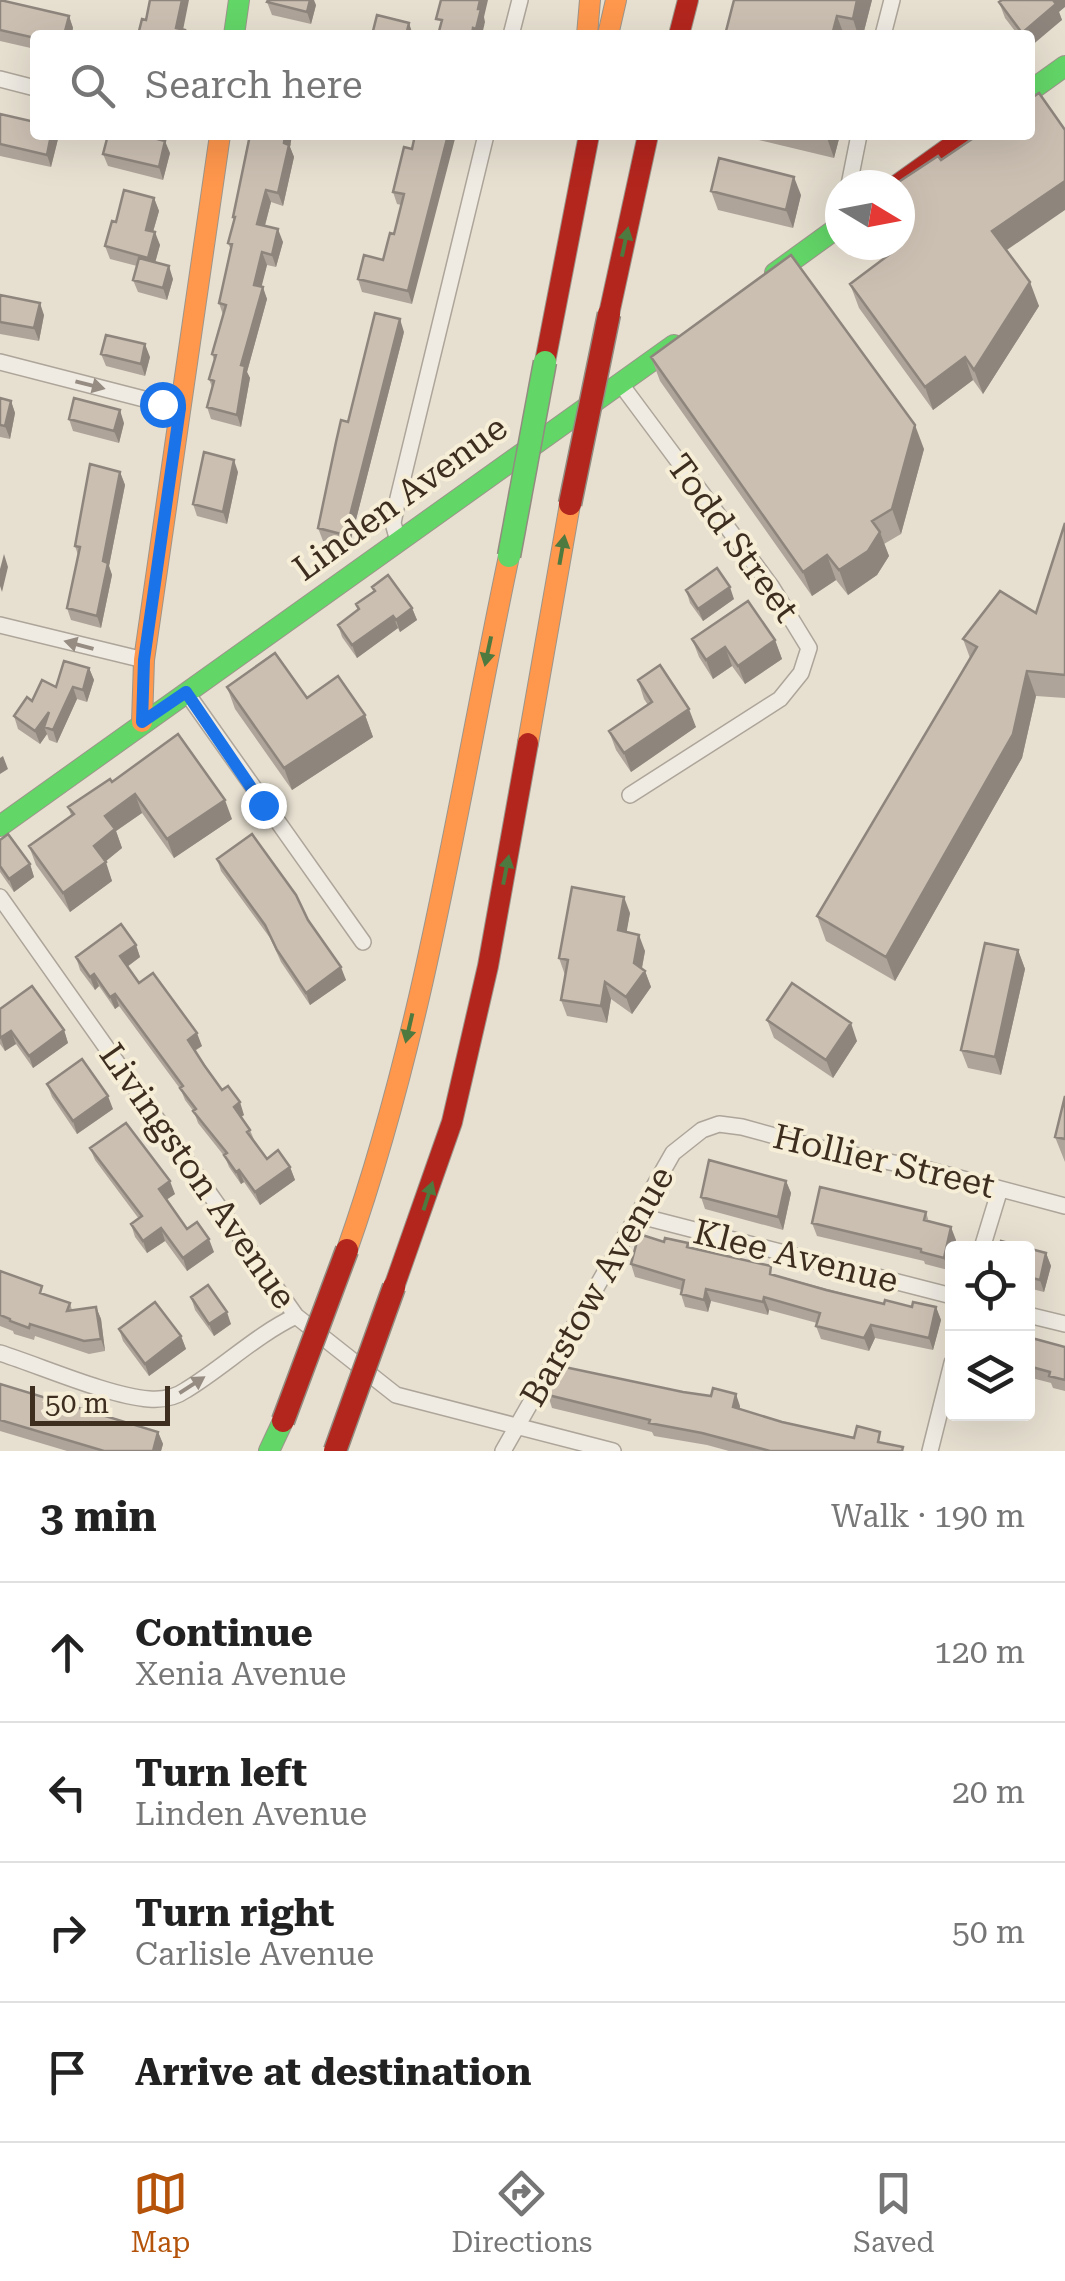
<!DOCTYPE html>
<html lang="en">
<head>
<meta charset="utf-8">
<style>
  body { margin:0; font-family:"Roboto Serif",serif; background:#f2f2f2; color:#222 }
  .controls { position:absolute; right:30px; bottom:30px; display:grid; overflow:hidden; border-radius:10px; box-shadow:0 10px 40px #0002 }
  .controls button { width:90px; height:90px; display:grid; place-items:center; padding:0; border:0; border-bottom:2px solid #e0e0e0; background:#fff; color:#222; font:50px sans-serif }
  .compass { position:absolute; left:825px; top:170px; width:90px; height:90px; border-radius:50%; background:#fff; box-shadow:0 10px 40px #0002; rotate:100deg }
  .scale { position:absolute; left:30px; bottom:25px; width:140px; box-sizing:border-box; padding-left:10px; border:5px solid #3d2e20; border-top:0; font-size:28px; line-height:35px; white-space:nowrap; color:#3d2e20; -webkit-text-stroke:8px #f7eed8; paint-order:stroke }
  .stop { position:absolute; width:30px; height:30px; margin:-22px; border:8px solid #1a73e8; border-radius:50%; background:#fff }
  .stop.end { background:#1a73e8; border-color:#fff; box-shadow:0 2px 10px #0008 }
  .list { margin:0; padding:0; list-style:none }
  h2 { display:flex; justify-content:space-between; align-items:center; height:130px; margin:0; padding:0 40px; font-size:42px }
  h2 small { font-size:32px; font-weight:400; color:#767676 }
  .list li { display:grid; grid-template-columns:65px 1fr auto; gap:30px; align-items:center; box-sizing:border-box; height:140px; padding:0 40px; border-top:2px solid #e0e0e0 }
  .list b { display:block; font-size:38px; white-space:nowrap }
  .list p { margin:0; font-size:32px; white-space:nowrap; color:#767676 }
  .list em { font-size:32px; font-style:normal; color:#767676 }
  .icon { flex:none; width:55px; height:55px; fill:none; stroke:currentColor; stroke-width:2; stroke-linecap:round; stroke-linejoin:round }
  .map { position:relative; flex:none; width:1065px; height:1451px; overflow:hidden }
  .search { position:absolute; background:#fff; box-shadow:0 10px 40px #0002; left:30px; right:30px; top:30px; height:110px; display:flex; align-items:center; gap:25px; box-sizing:border-box; padding:0 35px; border-radius:10px; color:#767676; font-size:38px }
  .sheet { height:690px; background:#fff }
  nav { display:flex; justify-content:space-around; align-items:center; box-sizing:border-box; height:140px; border-top:2px solid #e0e0e0; background:#fff; font-size:28px; color:#767676 }
  nav a { display:grid; justify-items:center; gap:5px }
  nav .on { color:#b45309 }
  .map>svg:first-child { display:block }
</style>
</head>
<body>
<div class="map">
<svg width="1065" height="1451" viewBox="0 0 1065 1451">
  <rect width="100%" height="100%" fill="#e7e0d1"/>
  <g fill="none" stroke-linecap="round" stroke-linejoin="round">
    <g stroke="#ada599" stroke-width="18">
      <path id="street" d="M511,35l9,-35
        M883,35l9,-35
        M0,79l35,9
        M849,185l10,-50
        M0,362l179,46
        M620,383l151,203 38,62 -8,25 -21,26 -150,96
        M398,541l-5,-18 5,-25 88,-363
        M0,625l144,35
        M186,692l177,250
        M0,897l296,419 100,79 217,56
        M640,1216l312,80
        M982,1248l18,-59
        M1028,1315l37,9
        M0,1353c41,13 109,43 149,46 13,1 27,-2 37,-9 38,-23 70,-55 110,-74
        M503,1451l170,-298 29,-23 17,-6 23,3 73,20 114,23 136,36
        M930,1451l22,-88"/>
    </g>
    <g stroke="#9c958a" stroke-width="22">
      <path id="fast" d="M234,35l5,-35
        M1030,91l35,-25
        M775,273l65,-47
        M0,826l674,-481
        M269,1451l14,-30"/>
    </g>
    <g stroke="#9c958a" stroke-width="22">
      <path id="slow" d="M587,35l3,-35
        M608,35l8,-35
        M142,722l2,-62 76,-525
        M528,743l42,-239
        M347,1250c79,-224 113,-463 162,-694"/>
    </g>
    <g stroke="#9c958a" stroke-width="22">
      <path id="jam" d="M679,35l9,-35
        M897,185l70,-50
        M609,314l39,-179
        M545,362l44,-227
        M394,1287l58,-165 36,-156 40,-223"/>
    </g>
    <use href="#street" stroke="#efebe3" stroke-width="15"/>
    <use href="#fast" stroke="#63d668" stroke-width="20"/>
    <use href="#slow" stroke="#ff974d" stroke-width="20"/>
    <use href="#jam" stroke="#b3261e" stroke-width="20"/>
    <g stroke="#928b80" stroke-width="25" stroke-linecap="butt">
      <path id="fast-bridge" d="M509,556l36,-194"/>
    </g>
    <g stroke="#928b80" stroke-width="25" stroke-linecap="butt">
      <path id="jam-bridge" d="M570,504l39,-190
        M283,1421l64,-171
        M335,1451l59,-164"/>
    </g>
    <use href="#fast-bridge" stroke="#63d668" stroke-width="22"/>
    <use href="#jam-bridge" stroke="#b3261e" stroke-width="22"/>
  </g>
  <path fill="#afa499" d="M0,0l69,16 4,12 -38,7v14l-35,-8z
    M872,0l-9,35h-138z
    M267,2l49,3 -5,19 -39,-9z
    M999,2l60,10 3,8 -32,15h-12l-13,-17z
    M0,114l58,25 -7,28 -51,-11z
    M249,135h43l-2,12 4,10 -11,49 -12,-4 -6,24 18,16 -7,25 -9,-2 -6,21 6,13 -20,73 3,6 -9,49 -30,-8 -4,-12 5,-20 -3,-8 5,-19 -2,-6 11,-39 -4,-12 12,-53 -3,-7 6,-22 -1,-4z
    M738,135h102l-6,23z
    M404,147l8,157 -50,-12 -4,-13 25,-19 11,-26 7,-29 -4,-1 -4,-12z
    M170,153l-7,27 -55,-14 -5,-12z
    M711,191l90,4 -8,33 -75,-18z
    M154,198l5,13 -6,21 7,13 -5,18 18,16 -6,21 -29,-8 -5,-12 4,-14 -27,-7 -5,-13 11,-24z
    M875,245l132,5 32,56 -56,88 -10,-14 -40,30 -74,-102 -9,-24 35,-26z
    M0,295l44,20 -5,26 -39,-7z
    M404,332l-55,215 -26,-6 -5,-13 30,-106z
    M101,354l49,3 -5,19 -39,-10z
    M651,357l273,92 -23,85 -17,10 5,12 -12,19 -29,20 -12,-15 -24,16 -152,-215z
    M0,398l11,3 4,12 -5,26 -10,-2z
    M69,419l55,4 -5,20 -46,-12z
    M120,472l5,13 -16,81 3,9 -11,53 -30,-8 -4,-12 11,-53 -3,-9z
    M238,472l-11,52 -30,-8 -4,-12z
    M1065,523v175l-29,-2 -14,62 -127,223 -69,-40 -9,-25 153,-258 -7,-19 73,-26z
    M372,587l40,21 5,12 -17,12 -2,-4 -41,30 -15,-21 -4,-12 20,-15 -2,-6 18,-12z
    M686,590l48,9 -31,22 -13,-18z
    M692,639l83,1 7,19 -37,25 -13,-18 -19,13 -14,-22z
    M89,668l5,12 -7,22 -10,-3 -20,44 -8,-3 -2,-6 -7,10 -22,-15 -4,-13 18,-15z
    M638,680l58,47 -65,45 -15,-22 -7,-19 39,-26 -4,-6z
    M227,687l80,11 58,17 8,22 -81,53 -57,-81z
    M112,782l120,37 -58,39 -32,-45 -26,18 6,17 -17,14 7,19 -42,31 -34,-47 -7,-19 42,-31 -3,-8z
    M0,840l30,24 4,13 -20,15 -14,-20z
    M217,859l91,61 38,60 -36,25 -29,-43 -11,-24 -49,-67z
    M630,913l-4,19 19,19 -3,18 3,2 6,16 -19,27 -21,-15 -4,24 -40,-7 -6,-16 4,-25 -6,-17z
    M136,945l4,12 -13,10 12,16 63,63 -7,5 27,39 22,25 -3,2 9,13 5,12 12,17 23,8 5,13 -35,25 -16,-23 -3,2 -12,-17 -4,-10 -27,-34 -4,-11 -9,-12 -4,-10 -62,-84 -4,3 -16,-23 -4,4 -15,-20 -4,-13z
    M1018,950l7,19 -24,106 -33,-7 -7,-18z
    M0,1009l64,21 4,13 -35,25 -17,-24 -11,7 -5,-7z
    M767,1020l90,21 -24,37 -59,-40z
    M47,1084l66,25 -36,25 -25,-37z
    M1065,1096v66l-10,-25z
    M90,1148l85,46 -9,6 21,29 27,23 -27,19 -22,-30 -18,12 -12,-16 -4,-13 8,-5 -44,-59z
    M786,1181l5,12 -8,37 -78,-21 -4,-12z
    M926,1212l3,10 27,18 -4,8 -4,22 -23,-6 -1,-3 -107,-25 -5,-13z
    M664,1242l24,1 2,5 85,27 109,29 28,3h24l5,13 -8,30 -58,-12 -6,13 -48,-12 -5,-13 1,-3 -48,-13 -1,5 -57,-14 -3,11 -23,-5 -4,-13 1,-4 -47,-13 -4,-13z
    M1028,1248l18,5 5,13 -7,26 -16,-4z
    M0,1271l45,24 25,8 2,7 24,-3 5,12 4,32 -16,3 -54,-18 -1,4 -20,-6 -1,-3 -13,-5z
    M191,1297l40,27 -17,12 -19,-26z
    M119,1329l62,7 5,13 -37,27 -26,-35z
    M1028,1337l37,10v44l-12,-3 -2,-5 -23,-6z
    M0,1384l158,48 5,12 -2,7h-94l-67,-20z
    M548,1395l192,11v3l42,13 102,21 20,8h-175l-22,-6 -53,-9 -2,-4 -100,-24z"/>
  <path fill="#8e867d" d="M182,0h7l-7,35 -6,-7z
    M309,0h5l2,5 -5,19 -4,-12z
    M480,0h8l-4,17 1,5 -3,13h-4l-2,-6z
    M857,0h15l-9,35h-5l-5,-16z
    M1052,0h13v7l-6,5 3,8 -32,27v-12h-7l-1,-2z
    M69,16l4,12 -1,7h-8z
    M837,16l7,19h-12z
    M409,23l4,12h-7z
    M51,135h6l1,4 -7,28 -4,-12z
    M285,135h7l-2,12 4,10 -11,49 -5,-13z
    M448,135h8l-44,169 -4,-13z
    M826,135h14l-6,23z
    M165,141l5,12 -7,27 -4,-13z
    M794,177l7,18 -8,33 -7,-18z
    M1065,181v29l-64,44 -9,-23z
    M266,190l5,12 -9,34 -5,-12z
    M154,198l5,13 -9,31 -4,-12z
    M278,229l5,13 -7,25 -4,-12z
    M155,232l5,13 -7,25 -5,-12z
    M262,252l5,13 -8,32 -5,-12z
    M169,266l4,13 -6,21 -4,-12z
    M1030,282l9,24 -56,88 -9,-24z
    M263,287l4,12 -20,73 3,6 -9,49 -4,-12 4,-50z
    M40,303l4,12 -5,26 -5,-13z
    M400,319l4,13 -55,215 -4,-12z
    M145,344l5,13 -5,19 -4,-12z
    M965,357l8,23 -40,30 -8,-23z
    M11,401l4,12 -5,26 -5,-13z
    M120,410l4,13 -5,20 -5,-12z
    M915,425l9,24 -23,85 -9,-25z
    M234,460l4,12 -11,52 -4,-12z
    M120,472l5,13 -16,81 3,9 -11,53 -4,-12 6,-55z
    M880,532l9,24 -12,19 -29,20 -9,-25z
    M4,554l4,13 -6,25 -2,-6v-17z
    M827,555l9,25 -24,16 -9,-24z
    M730,587l4,12 -31,22 -5,-12z
    M412,608l5,12 -17,12 -4,-12z
    M393,616l5,12 -41,30 -5,-13z
    M775,640l7,19 -37,25 -7,-18z
    M725,647l7,19 -19,13 -7,-19z
    M89,668l5,12 -7,22 -4,-12z
    M1027,671l9,25 -14,62 -127,223 -9,-24z
    M73,687l4,12 -20,44 -4,-13z
    M689,709l7,18 -65,45 -7,-19z
    M49,712l-5,15 3,7 -7,10 -5,-13z
    M365,715l8,22 -81,53 -8,-22z
    M3,756l5,13 -8,5v-16z
    M135,794l7,19 -26,18 6,17 -21,17 -7,-19 11,-30z
    M225,800l7,19 -58,39 -7,-19z
    M106,862l6,19 -42,31 -7,-19z
    M30,864l4,13 -20,15 -5,-13z
    M624,897l6,16 -6,34 -6,-17z
    M639,935l6,16 -5,26 5,-6 6,16 -19,27 -6,-17z
    M136,945l4,12 -16,12 -4,-13z
    M1018,950l7,19 -24,106 -6,-18z
    M341,967l5,13 -36,25 -4,-12z
    M94,974l5,12 -4,4 -5,-13z
    M605,982l6,17 -4,24 -6,-17z
    M115,994l4,12 -4,3 -5,-12z
    M851,1023l6,18 -24,37 -7,-18z
    M64,1030l4,13 -35,25 -4,-12z
    M11,1031l5,13 -11,7 -4,-12z
    M197,1033l5,13 -10,6 -4,-12z
    M108,1096l5,13 -36,25 -4,-13z
    M240,1102l4,13 -6,4 -4,-12z
    M290,1167l5,13 -35,25 -5,-13z
    M239,1170l5,12 -3,2 -5,-12z
    M170,1181l5,13 -12,8 -4,-13z
    M786,1181l5,12 -8,37 -5,-13z
    M951,1227l5,13 -4,8 -4,22 -4,-12z
    M161,1228l4,13 -18,12 -4,-12z
    M209,1239l5,13 -27,19 -4,-13z
    M1046,1253l5,13 -7,26 -4,-12z
    M706,1289l5,12 -3,11 -4,-12z
    M764,1297l5,13 -1,5 -5,-13z
    M96,1307l5,12 4,32 -4,-12z
    M936,1307l5,13 -8,30 -4,-12z
    M227,1312l4,12 -17,12 -5,-12z
    M871,1325l4,13 -6,13 -5,-13z
    M181,1336l5,13 -37,27 -4,-12z
    M736,1394l4,12 -3,13 -4,-12z
    M158,1432l5,12 -2,7h-8z"/>
  <path fill="#cbbfb2" stroke="#8e867d" stroke-width="2.5" d="M0,0l69,16 -5,19h-29v3l-35,-8z
    M150,0h32l-6,28 9,2 -1,5h-46l4,-16 4,1z
    M268,0h42l-3,12 -40,-10z
    M441,0h39l-2,9h3l-5,20 -3,-1 -1,7h-34l4,-15 -6,-1z
    M734,0h123l-4,19 -16,-3 -5,19h-107z
    M1002,0h51l3,4 -34,29 -23,-31z
    M377,15l32,8 -3,12h-34z
    M1039,93l26,37v51l-73,50 38,51 -56,88 -9,-13 -40,30 -75,-103 40,-30 -6,-9h16v-60h-6l44,-29 3,4 37,-25h52v-36z
    M0,114l35,8v13h16l-4,20 -47,-11z
    M108,135h34l23,6 -6,26 -56,-13z
    M250,135h35l-1,8 5,2 -11,48 -12,-3 -9,34 21,5 -6,26 -10,-3 -8,33 9,2 -22,78 4,1 -8,49 -30,-8 7,-26 -5,-2 7,-24 -4,-1 14,-49 -7,-2 13,-59 -4,-1 7,-26h-2z
    M415,135h33l-40,156 -50,-12 6,-24 19,5 7,-27 4,1 10,-40 -11,-2 11,-45 8,2z
    M719,158l75,19 -8,33 -75,-19z
    M124,190l30,8 -8,32 9,2 -7,26 -43,-12 7,-25 4,1z
    M791,255l124,170 -23,84 -20,12 8,11 -12,19 -29,19 -12,-15 -24,17 -152,-215z
    M139,258l30,8 -6,22 -30,-8z
    M0,295l40,8 -6,25 -34,-6z
    M375,313l25,6 -55,216 -27,-7 18,-86 5,-22 7,2z
    M106,335l39,9 -4,20 -40,-10z
    M0,398l11,3 -6,25 -5,-1z
    M74,398l46,12 -6,21 -45,-12z
    M204,452l30,8 -11,52 -30,-8z
    M90,464l30,8 -17,89 5,2 -11,53 -30,-8 13,-61 -5,-1z
    M1065,523v152l-38,-4 -14,63 -127,223 -69,-41 160,-269 -14,-8 37,-48 36,22z
    M717,568l13,19 -32,22 -12,-19z
    M388,575l24,33 -16,12 -3,-4 -41,29 -14,-20 21,-16 -3,-5 19,-13 -3,-4z
    M748,601l27,39 -37,26 -13,-19 -19,13 -14,-21z
    M275,653l32,45 31,-22 27,39 -81,53 -57,-81z
    M64,661l25,7 -6,22 -10,-3 -20,43 -9,-3 5,-15 -14,19 -21,-15 13,-19 5,4 10,-21 14,7z
    M660,665l29,44 -65,44 -15,-22 43,-29 -14,-22z
    M178,734l47,66 -58,39 -32,-45 -30,22 10,13 -21,17 12,16 -43,31 -34,-47 45,-32 -6,-7 42,-28 2,3z
    M8,834l22,30 -21,15 -9,-13v-26z
    M252,834l44,61 12,25 33,47 -35,26 -29,-43 -12,-25 -48,-66z
    M572,887l52,10 -6,33 21,5 -5,28 11,8 -19,26 -21,-15 -4,24 -40,-6 7,-40 -9,-2z
    M121,924l15,21 -16,11 19,27 14,-10 44,60 -9,7 16,25 18,25 6,-4 12,16 -6,5 16,23 -3,2 20,27 11,-9 12,17 -35,25 -16,-22 -3,2 -12,-17 3,-2 -34,-42 3,-2 -16,-21 3,-2 -68,-92 -5,3 -16,-23 -4,3 -14,-20z
    M985,943l33,7 -23,107 -34,-7z
    M792,983l59,40 -25,37 -59,-40z
    M32,986l32,44 -35,26 -18,-25 -11,7v-29z
    M82,1059l26,37 -35,25 -26,-37z
    M1065,1096v43l-10,-2z
    M126,1123l44,58 -11,8 28,40 10,-7 12,17 -26,19 -22,-30 -18,13 -12,-17 11,-8 -52,-68z
    M709,1160l77,21 -8,36 -77,-20z
    M820,1187l106,25 -2,8 27,7 -7,31 -23,-6v-3l-109,-26z
    M639,1234l25,8 1,-4 23,5 -1,4 84,19 -1,8 56,16 58,14 1,-4 27,7 1,-5 23,5 -7,31 -58,-13 -7,13 -48,-12 4,-13 -56,-16 -1,5 -57,-13 -2,11 -23,-6 3,-14 -53,-16z
    M1001,1241l45,12 -6,27 -12,-3v-29h-29z
    M0,1271l42,15 -2,7 30,10 -3,8 29,-4 5,32 -17,2 -54,-17 -1,4 -19,-7v-2l-10,-4z
    M208,1285l19,27 -18,12 -18,-27z
    M155,1302l26,34 -36,28 -26,-35z
    M1028,1337l37,10v33l-16,-4 1,-4 -22,-6z
    M555,1365l128,27 28,4 2,-8 23,6 -3,13 49,15 72,16 3,-12 23,6 -2,10 25,5 -1,4h-132l-68,-18 -53,-10 1,-3 -102,-25z
    M0,1384l158,48 -5,19h-49l-104,-31z"/>
  <defs><path id="oneway-solid" d="M-6-.8H1V-3.2L6.5 0L1 3.2V.8H-6Z" transform="scale(2.5)"/></defs>
  <g fill="#4e7a40">
    <use href="#oneway-solid" transform="translate(625 242) rotate(-78)"/>
    <use href="#oneway-solid" transform="translate(562 550) rotate(-80)"/>
    <use href="#oneway-solid" transform="translate(488 651) rotate(102)"/>
    <use href="#oneway-solid" transform="translate(506 870) rotate(-79)"/>
    <use href="#oneway-solid" transform="translate(409 1028) rotate(103)"/>
    <use href="#oneway-solid" transform="translate(428 1196) rotate(-72)"/>
  </g>
  <g fill="#968c82">
    <use href="#oneway-solid" transform="translate(90 385) rotate(14)"/>
    <use href="#oneway-solid" transform="translate(79 645) rotate(-165)"/>
    <use href="#oneway-solid" transform="translate(192 1385) rotate(-33)"/>
  </g>
  <g fill="none" stroke-linecap="round" stroke-linejoin="round">
    <path stroke="#1a73e8" stroke-width="12" d="M162,404l18,4 -36,252 -2,62 44,-30 77,113"/>
  </g>
  <g text-anchor="middle" stroke-width="8" stroke-linejoin="round" paint-order="stroke">
    <g font-size="35" fill="#3d2e20" stroke="#f7eed8">
      <text transform="translate(400 498) rotate(-36)" y="12">Linden Avenue</text>
      <text transform="translate(733 538) rotate(54)" y="12">Todd Street</text>
      <text transform="translate(884 1161) rotate(13)" y="12">Hollier Street</text>
      <text transform="translate(198 1176) rotate(55)" y="12">Livingston Avenue</text>
      <text transform="translate(796 1256) rotate(14)" y="12">Klee Avenue</text>
      <text transform="translate(597 1286) rotate(-60)" y="12">Barstow Avenue</text>
    </g>
  </g>
</svg>
<div class="controls">
<button><svg class="icon" aria-label="locate" viewBox="0 0 24 24"><circle cx="12" cy="12" r="6"/><path d="M12 2v4M12 18v4M2 12h4M18 12h4"/></svg></button>
<button><svg class="icon" aria-label="layers" viewBox="0 0 24 24"><path d="M12 4l9 5-9 5-9-5zM3 14l9 5 9-5"/></svg></button>
</div>
<svg class="compass" viewBox="-18 -18 36 36"><path d="M0-13l5 13h-10z" fill="#e53935"/><path d="M0 13l5-13h-10z" fill="#767676"/></svg>
<div class="scale">50 m</div>
<div class="stop" style="left:162px;top:404px"></div>
<div class="stop end" style="left:263px;top:805px"></div>
<div class="search"><svg class="icon" aria-label="search" viewBox="0 0 24 24"><circle cx="10" cy="10" r="6"/><path d="M15 15l6 6"/></svg>Search here</div>
</div>
<section class="sheet">
<h2>3 min<small>Walk · 190 m</small></h2>
<ul class="list">
<li><svg class="icon" aria-label="ahead" viewBox="0 0 24 24"><path d="M12 20V5M6 11l6-6 6 6"/></svg><div><b>Continue</b><p>Xenia Avenue</p></div><em>120 m</em></li>
<li><svg class="icon" aria-label="left" viewBox="0 0 24 24"><path d="M17 20v-9H6M10 6l-5 5 5 5"/></svg><div><b>Turn left</b><p>Linden Avenue</p></div><em>20 m</em></li>
<li><svg class="icon" aria-label="right" viewBox="0 0 24 24"><path d="M7 20v-9h11M14 6l5 5-5 5"/></svg><div><b>Turn right</b><p>Carlisle Avenue</p></div><em>50 m</em></li>
<li><svg class="icon" aria-label="arrive" viewBox="0 0 24 24"><path d="M6 21V4h12l-3 4 3 4H6"/></svg><div><b>Arrive at destination</b></div></li>
</ul>
</section>
<nav>
<a class="on"><svg class="icon" aria-label="map" viewBox="0 0 24 24"><path d="M3 6l6-2 6 2 6-2v14l-6 2-6-2-6 2zM9 4v14M15 6v14"/></svg>Map</a>
<a><svg class="icon" aria-label="directions" viewBox="0 0 24 24"><path d="M12 3l9 9-9 9-9-9zM9 14v-3h6M13 9l2 2-2 2"/></svg>Directions</a>
<a><svg class="icon" aria-label="saved" viewBox="0 0 24 24"><path d="M7 4h10v16l-5-4-5 4z"/></svg>Saved</a>
</nav>
</body>
</html>
